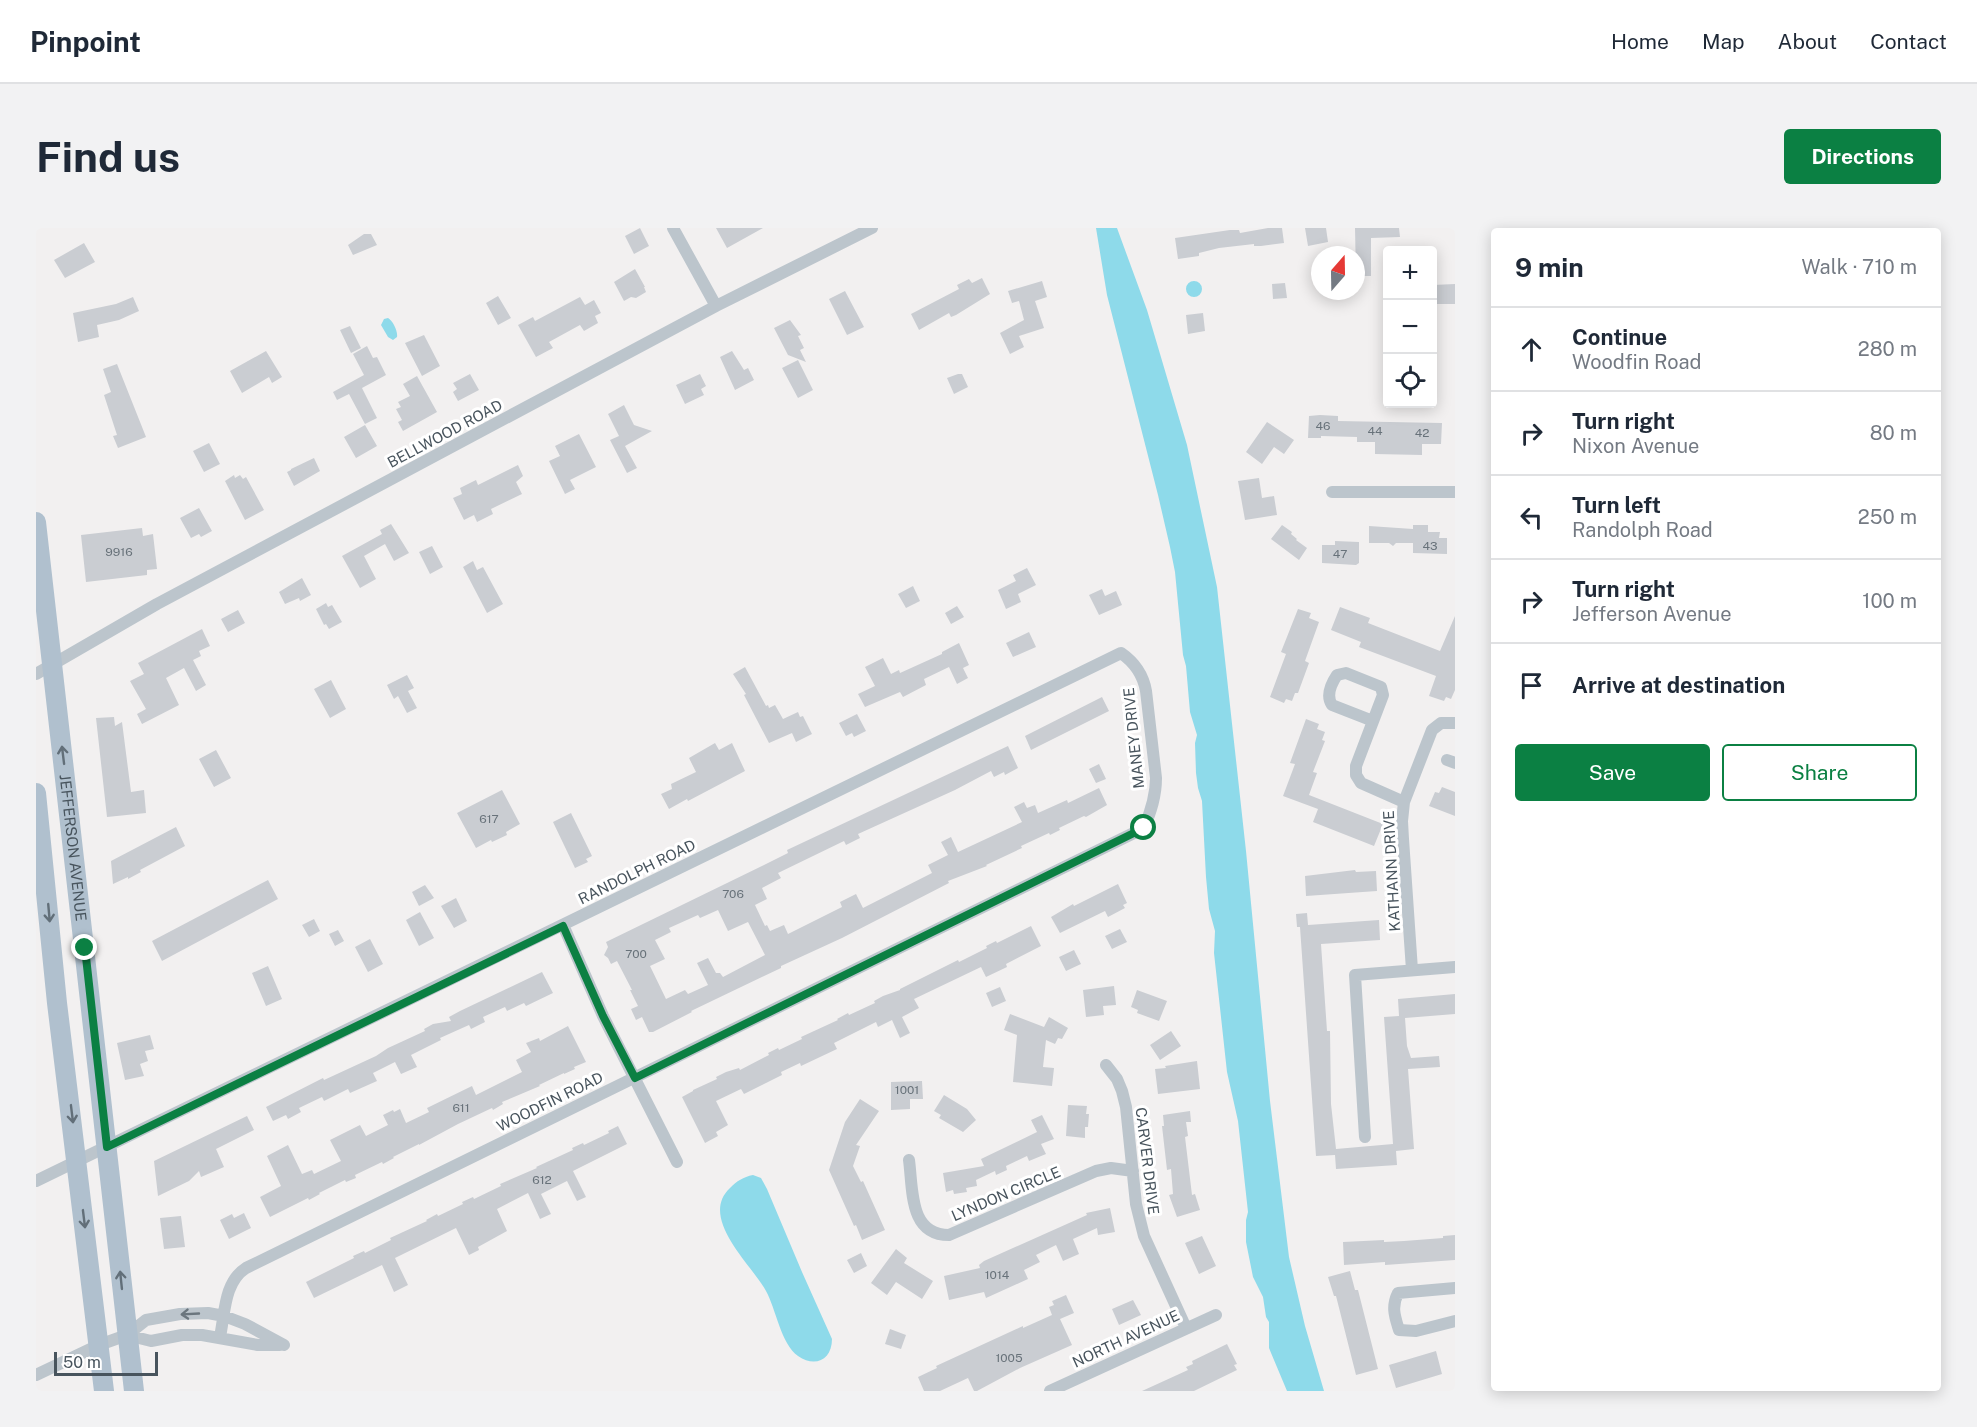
<!DOCTYPE html>
<html lang="en">
<head>
<meta charset="utf-8">
<style>
  body { margin:0; font-family:"Public Sans",sans-serif; background:#f2f2f3; color:#1f2937 }
  .controls { position:absolute; right:18px; top:18px; display:grid; overflow:hidden; border-radius:6px; box-shadow:0 3px 15px #0003 }
  .controls button { width:54px; height:54px; display:grid; place-items:center; padding:0; border:0; border-bottom:2px solid #e0e1e3; background:#fff; color:#1f2937; font:30px sans-serif }
  .compass { position:absolute; left:1275px; top:18px; width:54px; height:54px; border-radius:50%; background:#fff; box-shadow:0 3px 15px #0003; rotate:20deg }
  .scale { position:absolute; left:18px; bottom:15px; width:104px; box-sizing:border-box; padding-left:6px; border:3px solid #48545d; border-top:0; font-size:16px; line-height:21px; white-space:nowrap; color:#48545d; -webkit-text-stroke:4px #fff; paint-order:stroke }
  .stop { position:absolute; width:18px; height:18px; margin:-14px; border:4px solid #0b8043; border-radius:50%; background:#fff }
  .stop.end { background:#0b8043; border-color:#fff; box-shadow:0 2px 6px #0008 }
  .list { margin:0; padding:0; list-style:none }
  h2 { display:flex; justify-content:space-between; align-items:center; height:78px; margin:0; padding:0 24px; font-size:26px }
  h2 small { font-size:20px; font-weight:400; color:#747a83 }
  .list li { display:grid; grid-template-columns:39px 1fr auto; gap:18px; align-items:center; box-sizing:border-box; height:84px; padding:0 24px; border-top:2px solid #e0e1e3 }
  .list b { display:block; font-size:22px; white-space:nowrap }
  .list p { margin:0; font-size:20px; white-space:nowrap; color:#747a83 }
  .list em { font-size:20px; font-style:normal; color:#747a83 }
  .actions { display:flex; gap:12px; padding:18px 24px }
  .actions a { flex:1; padding:14px 0; border:2px solid #0b8043; border-radius:6px; text-align:center; font-size:21px; color:#0b8043 }
  .actions .main { background:#0b8043; color:#fff }
  .icon { flex:none; width:33px; height:33px; fill:none; stroke:currentColor; stroke-width:2; stroke-linecap:round; stroke-linejoin:round }
  .map { position:relative; flex:none; width:1419px; height:1163px; overflow:hidden; border-radius:6px }
  header { display:flex; align-items:center; gap:36px; box-sizing:border-box; height:84px; padding:0 30px; background:#fff; border-bottom:2px solid #e0e1e3 }
  header strong { font-size:28px }
  nav { display:flex; gap:33px; margin-inline-start:auto; font-size:21px }
  .intro { display:flex; align-items:center; justify-content:space-between; box-sizing:border-box; height:144px; padding:0 36px }
  h1 { margin:0; font-size:42px }
  .button { padding:15px 27px; border-radius:6px; background:#0b8043; color:#fff; font-size:21px; font-weight:700 }
  main { display:flex; gap:36px; padding:0 36px }
  aside { flex:1; background:#fff; border-radius:6px; box-shadow:0 3px 15px #0003 }
  .map>svg:first-child { display:block }
</style>
</head>
<body>
<header>
<strong>Pinpoint</strong>
<nav><a>Home</a><a>Map</a><a>About</a><a>Contact</a></nav>
</header>
<div class="intro"><h1>Find us</h1><a class="button">Directions</a></div>
<main>
<div class="map">
<svg width="1419" height="1163" viewBox="0 0 1419 1163">
  <rect width="100%" height="100%" fill="#f2f0f0"/>
  <path fill="#8edaea" d="M1060,0h21l30,82 40,135 30,142 29,264 24,250 19,156 16,69 19,65h-37l-18,-43v-26l-3,-5 -3,-20 -10,-20 -7,-35v-22l2,-8 -10,-91 -11,-49 -13,-119 1,-22 -6,-22 -3,-32 -4,-76 -4,-13 -2,-15 -1,-30 2,-8 -7,-23 -4,-46 -3,-11 -8,-83 -5,-25 -12,-52 -51,-200z
    M1150 61a8 8 0 1 1 16 0a8 8 0 1 1-16 0Z
    M352,90c5,3 10,13 9,19l-4,3 -5,-3 -7,-12 3,-6z
    M717,947l8,3 6,11 35,83 30,67c0,21 -17,29 -34,17 -17,-12 -22,-47 -32,-65 -14,-26 -68,-73 -36,-103 7,-7 13,-11 23,-13z"/>
  <path fill="#cacdd2" fill-rule="evenodd" d="M604,0l9,18 -15,8 -9,-18z
    M680,0h47l-36,20z
    M1232,0h14l2,15 -23,3h-7v-2l-35,4 -20,5v3l-21,3 -3,-21 55,-8h9l1,3z
    M1269,0h21l2,14 -20,4z
    M1319,0h44l1,9 -29,1v38h-15z
    M328,6h7l6,11 -24,10 -5,-10z
    M48,15l11,19 -30,16 -11,-18z
    M599,41l10,18h-1l2,5 -10,6 -5,-1 -7,4 -10,-19z
    M946,50l8,16 -34,21 -5,2 -2,-4 -30,17 -8,-16 48,-25 -2,-4 12,-6 3,4z
    M1006,53l5,16 -12,4 9,27 -25,8 5,11 -14,7 -10,-21 24,-13 -5,-19 -7,2 -4,-12z
    M1249,55l2,15 -14,1 -1,-15z
    M1419,56v20h-21l-1,-19z
    M809,63l19,36 -17,8 -18,-36z
    M462,68l13,22 -13,7 -12,-22z
    M97,69l6,14 -20,9 -22,5 2,12 -21,5 -5,-29 43,-9z
    M544,69l5,8 9,-5 7,13 -6,3 3,7 -14,8 -4,-6 -31,17 4,6 -17,9 -18,-32 15,-8 2,4z
    M1167,85l2,18 -17,3 -2,-19z
    M754,92l11,15 -3,1 6,12 -4,2 6,12 -18,-7 -14,-27z
    M314,98l11,22 -10,5 -11,-23z
    M388,107l16,31 -18,10 -17,-33z
    M331,118l6,12 4,-1 9,18 -24,13 15,30 -12,6 -16,-30 -12,6 -4,-8 31,-17 -11,-21z
    M230,123l16,26 -10,6 -3,-6 -27,16 -12,-22z
    M696,123l12,19 4,-2 6,12 -19,10 -15,-33z
    M762,132l15,30 -15,8 -16,-30z
    M81,136l29,73 -28,11 -5,-12 4,-1 -13,-40 7,-3 -8,-23z
    M434,146l9,16 -21,11 -5,-9 4,-3 -4,-6z
    M664,146l6,12 -5,3 3,6 -19,9 -9,-19z
    M922,146h4l6,13 -14,7 -7,-16z
    M381,148l20,36 -34,19 -5,-9 4,-2 -6,-11 5,-2 -3,-5 12,-6 -7,-12z
    M588,177l10,20 18,6 -27,15 12,22 -10,5 -17,-33 9,-4 -11,-22z
    M1284,187l18,1v5l104,2 -1,21h-19v11l-47,-1v-12h-18v-5l-36,-1v2h-13l1,-22z
    M1231,194l27,18 -10,14 -10,-7 -12,17 -16,-12z
    M329,197l12,21 -21,12 -12,-21z
    M543,206l17,33 -26,13 5,9 -10,5 -16,-33 11,-5 -5,-10z
    M173,215l11,21 -16,8 -11,-21z
    M278,230l6,13 -26,15 -7,-14 4,-2v-1z
    M482,237l5,11 -7,6 6,12 -31,15 2,5 -16,8 -3,-7 -10,5 -11,-22 9,-4 -2,-6 16,-8 2,5z
    M198,247l1,3 5,-3 3,4 3,-2 18,33 -19,10 -20,-39z
    M1223,250l3,20 12,-2 3,19 -32,5 -7,-39z
    M163,280l13,23 -11,6 -2,-3 -8,4 -11,-20z
    M355,296l18,29 -15,8 -9,-17 -21,12 12,23 -16,9 -18,-32 40,-22 -2,-4z
    M1246,297l10,7 -1,2 6,5 -1,1 11,8 -8,12 -28,-21z
    M1377,297h15v7h12l-1,6h8v16l-34,-1v-10h-17l-3,3 -4,-3h-20v-17l44,3z
    M106,300l1,8 10,-2 4,35 -10,1v5l-61,7 -5,-47z
    M1299,313l24,1v21l-3,2 -34,-2v-18h13z
    M396,318l11,21 -13,7 -11,-22z
    M437,333l4,9 6,-3 20,37 -16,9 -24,-46z
    M991,340l9,17 -18,9 3,8 -15,7 -8,-19 18,-9 -3,-6z
    M266,350l9,17 -11,6 -1,-3 -14,6 -6,-12z
    M877,358l7,15 -14,7 -8,-14z
    M1066,361l3,7 11,-5 6,14 -23,10 -10,-20z
    M290,375l2,4 4,-2 10,17 -13,7 -3,-5 -2,1 -8,-16z
    M921,378l7,11 -13,7 -6,-11z
    M1304,379l30,11 -2,5 72,28 15,-35v74l-4,9 -5,-2 -2,4 -15,-5 7,-20 -77,-29 2,-5 -30,-12z
    M1262,381l13,4 -2,5 10,4 -14,39 4,2 -11,30h-3l-3,8 -6,-2 -2,4 -14,-6 16,-43 -5,-2z
    M202,382l7,13 -17,9 -7,-13z
    M166,401l8,17 -11,5 2,5 -8,4 13,25 -10,6 -12,-23 -18,10 13,27 -37,19 -5,-10 9,-5 -16,-28 14,-7 -6,-11z
    M993,404l7,15 -23,10 -7,-14z
    M923,415l10,22 -6,3 5,10 -11,6 -8,-17 -25,12 2,6 -23,12 -3,-5 -35,15 -7,-13 17,-8 -10,-19 18,-9 8,16 8,-4 1,3 42,-19v-2z
    M709,439l21,39 2,-1 1,3 6,-3 8,14 15,-7 2,5 3,-1 9,18 -16,8 -4,-9 -23,10 -25,-48 2,-1 -13,-20z
    M371,447l7,13 -6,3 9,17 -10,5 -9,-17 -4,3 -7,-14z
    M295,452l15,29 -16,9 -16,-29z
    M1066,469l7,14 -78,39 -6,-14z
    M821,486l9,17 -12,6 -2,-4 -6,3 -7,-13z
    M78,489l1,9 7,-4 9,70 13,-2 2,23 -39,4 -11,-99z
    M1270,491l13,5 -2,5 8,3 -3,8 3,1 -12,31 4,1 -8,22 74,29 -9,22 -61,-24 5,-13 -35,-13 12,-32 -5,-1z
    M679,515l4,7 13,-7 13,28 -57,30 -1,-2 -18,10 -8,-15 11,-5 -1,-5 25,-12 -7,-14z
    M972,518l10,22 -13,7 -1,-3 -10,5 -3,-6 -36,19 -97,44 2,4 -14,7 -2,-4 -66,32 3,5 -19,10 5,11 -12,6 10,21 2,-1 3,6 14,-6 4,9 54,-27 -2,-5 16,-8 7,14 69,-35 -4,-8 20,-10 -7,-13 10,-5 7,15 64,-30 -8,-15 10,-5 3,6 8,-3 3,8 29,-13 1,3 31,-15 8,17 -21,12 -2,-1 -25,12 1,2 -10,5 -1,-2 -28,13 1,2 -36,17 1,1 -39,15 1,2 -107,55 -61,28v2l-90,43 1,1 -39,20h-4l-7,-15 -6,3 -5,-11 7,-3 -8,-16h2l-15,-29 -6,3 -3,-6 -4,-3 4,-8 -2,-5 158,-77 24,-12 -1,-3zM682,682l10,21 20,-9 17,33 -42,22 -3,-4h-4l-8,-15 -11,5 11,22 -20,9 -3,-4 -19,9 -16,-33 15,-7 -10,-19 16,-8 -2,-4 29,-13 2,3z
    M180,522l15,28 -17,9 -15,-28z
    M1063,536l7,15 -10,4 -7,-14z
    M1406,559l13,5v24l-26,-10 6,-14 4,1z
    M466,562l18,34 -14,8 1,3 -15,7 -1,-2 -15,8 -19,-35z
    M535,585l21,43 -6,3 2,3 -13,6 -22,-46z
    M140,599l9,19 -45,24 1,2 -13,7v-2l-15,7 -2,-23z
    M1319,642l1,2 20,-1 1,20 -71,5 -1,-20z
    M232,652l10,19 -116,62 -10,-20z
    M1082,656l9,19 -4,2 2,3 -17,9 -3,-6 -45,22 -9,-16 22,-13 1,2z
    M389,657l9,13 -15,8 -7,-14z
    M420,670l11,23 -13,7 -13,-22z
    M384,684l14,26 -15,8 -13,-26z
    M1271,685l1,12 71,-5 1,20 -59,4 6,87h3l1,73 5,45 57,-5 -9,-127 15,-1 -1,-17 57,-5v20l-50,4 2,28 4,12 28,-2 1,11 -32,2 6,80 -18,2 1,14 -61,4 -1,-14 -19,1 -16,-229h-3l-1,-13z
    M278,691l6,12 -11,6 -7,-12z
    M995,698l10,20 -35,18 1,3 -21,10 -5,-10 -67,32 5,9 -17,9 8,16 -10,5 -8,-18 -14,7 -2,-5 -42,21 3,6 -36,17 -1,-3 -19,9 1,3 -38,19 -3,-5 -25,12 12,24 -12,7 2,4 -13,7 -23,-46 11,-6v-1l24,-11 -1,-2 10,-5 13,-4 1,2 29,-15 -1,-2 10,-5 1,2 23,-11 -1,-2 37,-17 -1,-1 11,-6 1,2 26,-12 -1,-2 9,-5 17,-6v-1l58,-29 1,2 28,-14 -1,-2 10,-5 1,2z
    M1084,701l7,13 -15,7 -7,-13z
    M302,702l6,11 -9,5 -6,-12z
    M334,711l13,25 -15,8 -13,-25z
    M1038,722l7,14 -15,7 -7,-14z
    M232,738l14,33 -16,7 -14,-33z
    M506,744l11,21 -27,13 -2,-3 -17,8 -2,-4 -22,10 2,5 -14,7 -2,-4 -29,13 1,2 -30,15 6,12 -16,7 -6,-12 -22,11 4,8 -27,12 -2,-4 -24,12 -2,-4 -23,11 2,4 -13,7 -2,-4 -13,6 -7,-14 57,-29 1,2 52,-24 12,-8 37,-17 -1,-2 9,-5 18,-3 -2,-4 11,-6z
    M1078,758l2,19 -13,1 1,9 -18,2 -3,-27z
    M964,759l6,14 -14,6 -6,-14z
    M1101,762l30,11 -8,20 -22,-8 1,-3 -7,-3z
    M974,786l34,13 5,-10 19,11 -6,11 -4,-1 -3,6 -9,-4 -3,27 11,1 -2,18 -39,-4 4,-47 -13,-5z
    M532,798l18,36 -12,5 1,2 -11,5v-1l-25,12 1,1 -38,16 1,2 -10,6 -1,-2 -34,16 -39,21v-1l-26,13 1,1 -11,6 -1,-2 -27,13 1,3 -10,4 -1,-2 -26,13 1,1 -11,6 -1,-2 -38,19 -10,-20 21,-11 -14,-30 21,-11 14,29 10,-4 2,4 27,-13 -11,-21 30,-15 6,11 22,-11 -5,-10 10,-5 1,2 6,-3 6,14 23,-11 -2,-4 45,-22 4,9 46,-23 -6,-12 15,-8 -5,-9 13,-5 1,3z
    M1135,803l10,15 -21,14 -10,-15z
    M114,807l4,14 -9,2 3,10 -8,3 4,12 -19,4 -8,-37z
    M1161,833l3,28 -42,5 -3,-25 11,-1 -1,-2z
    M886,853l1,18h-13v10l-19,1v-28z
    M908,867l23,14 9,11 -13,12 -24,-14 2,-3 -7,-4z
    M824,871l19,12 -23,34 4,1 -7,20 8,16 2,-1 22,49 -23,10 -6,-15 -2,1 -25,-56 16,-48z
    M1032,877l19,1 -1,8h3l-1,13h-3v11l-19,-2z
    M1154,883l1,11h-5l2,14 -3,1 7,58 3,-1 5,16 -23,7 -8,-22 4,-1 -2,-25 -4,1 -5,-44h2l-1,-11z
    M1006,887l12,24 -13,5 5,10 -17,7 -2,-5 -21,10 1,4 -11,5 -1,-4 -19,9 1,6 -11,2 1,4 -13,2 -1,-4 -7,2 -3,-19 41,-7 -3,-7 56,-27 -6,-12z
    M211,888l7,14 -38,19 8,18 -23,10 -2,-6 -10,10 -31,15 -4,-35z
    M582,898l9,18 -54,27 13,26 -9,4 -10,-20 -26,13 10,20 -11,5 -12,-26 -31,16 10,22 -29,16 1,3 -10,5 -13,-27 -61,30 13,27 -14,7 -12,-27 -68,33 -8,-16 48,-24 -1,-2 11,-5 1,2 26,-13 -1,-2 37,-17 -1,-1 11,-6 1,2 25,-12 -1,-2 11,-5 1,2 27,-13 -1,-2 37,-16 -1,-1 37,-17 -1,-2 11,-5 1,2 25,-12 -1,-2z
    M1074,980l5,24 -17,3 -1,-7 -24,11 6,15 -16,7 -7,-16 -20,10 4,7 -16,8 4,9 -42,19 -2,-6 -35,8 -5,-24 36,-8 -1,-3 5,-4 103,-46 -1,-2z
    M208,985l7,15 -22,11 -9,-19 12,-6 2,4z
    M145,988l4,31 -21,2 -4,-31z
    M1419,1007v25l-70,5v-3l-41,3 -1,-23 41,-2v2l20,-1 39,-3v-2z
    M1166,1008l14,30 -17,8 -14,-31z
    M860,1021l11,9 -3,5 29,18 -11,18 -26,-17 -9,13 -16,-12z
    M825,1025l6,13 -13,7 -7,-13z
    M1314,1043l5,19h3l20,79 -22,6 -20,-79h-2l-6,-19z
    M1030,1067l8,18 -14,6 12,26 -52,23 -43,23h-3l-6,-13 -28,13h-16l-6,-14 19,-9 -1,-2 87,-40v2l29,-13 -3,-8 5,-2 -2,-4z
    M1097,1072l8,15 -22,10 -7,-16z
    M854,1101l16,6 -5,14 -16,-5z
    M1191,1116l10,20 -3,1 3,5 -43,21h-52l46,-21 -2,-3 7,-3 -1,-3z
    M1400,1123l6,23 -46,14 -7,-23z"/>
  <g fill="none" stroke-linecap="round" stroke-linejoin="round">
    <path stroke="#bcc5cc" stroke-width="12" d="M637,0l43,78
      M1296,264h123
      M0,446l121,-70 559,-298 156,-78
      M1337,493l-41,-16c-6,-9 -1,-21 5,-30l9,-2 35,14 2,8 -27,71v9l5,8 43,19
      M1411,532l8,3
      M527,697l40,91 74,146
      M1376,742l-9,-131 -1,-18 2,-19 28,-72 9,-7h14
      M1070,837l11,14 5,12 4,16 10,97 8,32 42,92
      M1329,909l-10,-162 100,-8
      M873,932c4,30 0,75 40,75l147,-64 15,-3 22,3
      M0,953l1085,-528c13,9 22,21 25,38l10,87c0,18 -5,33 -12,50l-898,440c-22,14 -21,45 -26,69
      M1419,1060l-57,5c-7,14 -3,24 1,37l17,1 39,-10
      M91,1107l24,6 31,-6h20l56,10h22
      M0,1147l63,-30 28,-10 19,-15 34,-6 28,-1 16,3 21,8 39,21
      M1014,1163l166,-76"/>
    <g stroke="#b0c0ce" stroke-width="20">
      <path id="s1" d="M0,294l98,869"/>
      <path d="M0,565l21,210 47,388"/>
    </g>
  </g>
  <defs><path id="oneway-shaft" d="M-6 0H5M1.5-3L5.5 0L1.5 3" fill="none" stroke-width="1.6" stroke-linecap="round" stroke-linejoin="round" transform="scale(1.5)"/></defs>
  <g stroke="#626f79">
    <use href="#oneway-shaft" transform="translate(27 527) rotate(-97)"/>
    <use href="#oneway-shaft" transform="translate(13 685) rotate(85)"/>
    <use href="#oneway-shaft" transform="translate(36 886) rotate(83)"/>
    <use href="#oneway-shaft" transform="translate(48 991) rotate(83)"/>
    <use href="#oneway-shaft" transform="translate(85 1052) rotate(-96)"/>
  </g>
  <use stroke="#6b767e" href="#oneway-shaft" transform="translate(154 1086) rotate(177)"/>
  <g fill="none" stroke-linecap="round" stroke-linejoin="round">
    <path stroke="#0b8043" stroke-width="8" d="M49,720l22,199 456,-221 40,90 32,62 509,-250"/>
  </g>
  <g text-anchor="middle" stroke-width="6" stroke-linejoin="round" paint-order="stroke">
    <g font-size="12" fill="#68727a">
      <text x="1287" y="202">46</text>
      <text x="1339" y="207">44</text>
      <text x="1386" y="209">42</text>
      <text x="1394" y="322">43</text>
      <text x="83" y="328">9916</text>
      <text x="1304" y="330">47</text>
      <text x="453" y="595">617</text>
      <text x="697" y="670">706</text>
      <text x="600" y="730">700</text>
      <text x="871" y="866">1001</text>
      <text x="425" y="884">611</text>
      <text x="506" y="956">612</text>
      <text x="961" y="1051">1014</text>
      <text x="973" y="1134">1005</text>
    </g>
    <g font-size="15" fill="#48545d" stroke="#fff">
      <text transform="translate(409 206) rotate(-28)" y="5">BELLWOOD ROAD</text>
      <text transform="translate(1098 510) rotate(-96)" y="5">MANEY DRIVE</text>
      <text dy="5" stroke="none"><textPath href="#s1" startOffset="328">JEFFERSON AVENUE</textPath></text>
      <text transform="translate(1356 643) rotate(-93)" y="5">KATHANN DRIVE</text>
      <text transform="translate(601 644) rotate(-26)" y="5">RANDOLPH ROAD</text>
      <text transform="translate(514 874) rotate(-26)" y="5">WOODFIN ROAD</text>
      <text transform="translate(1111 933) rotate(83)" y="5">CARVER DRIVE</text>
      <text transform="translate(970 966) rotate(-23)" y="5">LYNDON CIRCLE</text>
      <text transform="translate(1090 1111) rotate(-25)" y="5">NORTH AVENUE</text>
    </g>
  </g>
</svg>
<div class="controls">
<button>+</button>
<button>−</button>
<button><svg class="icon" aria-label="locate" viewBox="0 0 24 24"><circle cx="12" cy="12" r="6"/><path d="M12 2v4M12 18v4M2 12h4M18 12h4"/></svg></button>
</div>
<svg class="compass" viewBox="-18 -18 36 36"><path d="M0-13l5 13h-10z" fill="#e53935"/><path d="M0 13l5-13h-10z" fill="#747a83"/></svg>
<div class="scale">50 m</div>
<div class="stop" style="left:1108px;top:600px"></div>
<div class="stop end" style="left:49px;top:720px"></div>
</div>
<aside>
<h2>9 min<small>Walk · 710 m</small></h2>
<ul class="list">
<li><svg class="icon" aria-label="ahead" viewBox="0 0 24 24"><path d="M12 20V5M6 11l6-6 6 6"/></svg><div><b>Continue</b><p>Woodfin Road</p></div><em>280 m</em></li>
<li><svg class="icon" aria-label="right" viewBox="0 0 24 24"><path d="M7 20v-9h11M14 6l5 5-5 5"/></svg><div><b>Turn right</b><p>Nixon Avenue</p></div><em>80 m</em></li>
<li><svg class="icon" aria-label="left" viewBox="0 0 24 24"><path d="M17 20v-9H6M10 6l-5 5 5 5"/></svg><div><b>Turn left</b><p>Randolph Road</p></div><em>250 m</em></li>
<li><svg class="icon" aria-label="right" viewBox="0 0 24 24"><path d="M7 20v-9h11M14 6l5 5-5 5"/></svg><div><b>Turn right</b><p>Jefferson Avenue</p></div><em>100 m</em></li>
<li><svg class="icon" aria-label="arrive" viewBox="0 0 24 24"><path d="M6 21V4h12l-3 4 3 4H6"/></svg><div><b>Arrive at destination</b></div></li>
</ul>
<div class="actions"><a class="main">Save</a><a>Share</a></div>
</aside>
</main>
</body>
</html>
